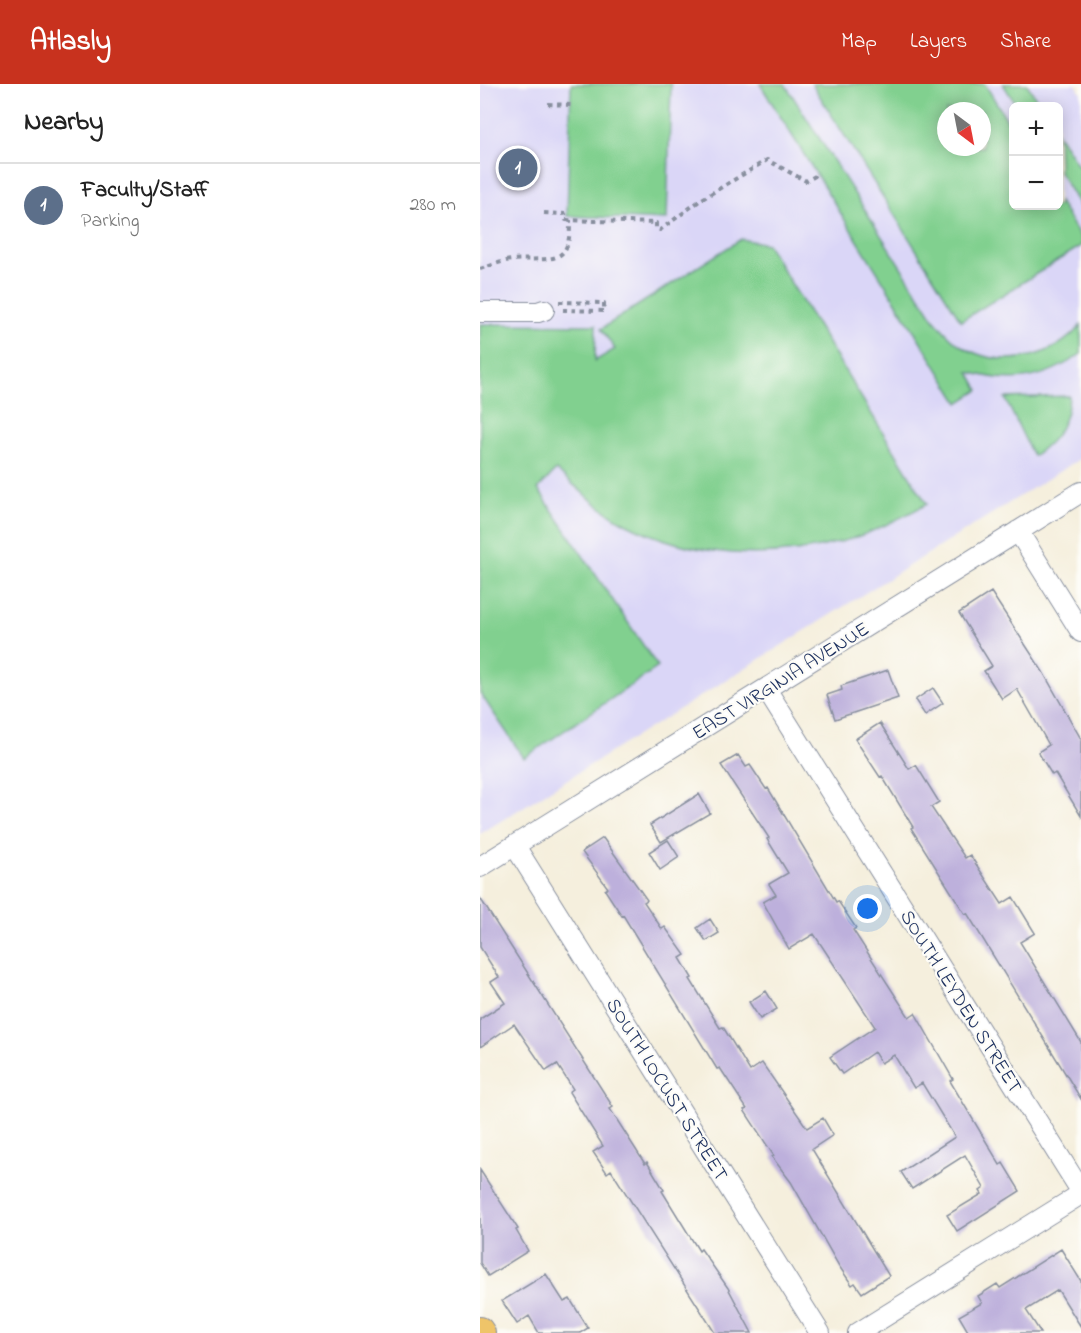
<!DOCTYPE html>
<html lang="en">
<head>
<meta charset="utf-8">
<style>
  body { margin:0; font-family:"Indie Flower",sans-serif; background:#f2f2f2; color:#222 }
  .controls { position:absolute; right:18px; top:18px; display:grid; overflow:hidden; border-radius:9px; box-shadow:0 3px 15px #0003 }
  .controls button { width:54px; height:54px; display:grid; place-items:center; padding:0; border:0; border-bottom:2px solid #e0e0e0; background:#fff; color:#222; font:30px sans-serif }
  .compass { position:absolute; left:457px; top:18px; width:54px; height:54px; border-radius:50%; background:#fff; box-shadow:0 3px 15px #0003; rotate:148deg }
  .you { position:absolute; left:388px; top:825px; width:21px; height:21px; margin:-15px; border:4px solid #fff; border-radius:50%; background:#1a73e8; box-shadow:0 0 0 9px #1a73e833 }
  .badge { display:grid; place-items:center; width:39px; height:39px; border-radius:50%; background:#c8321e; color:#fff; font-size:20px; font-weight:700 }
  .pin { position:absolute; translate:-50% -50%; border:3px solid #fff; box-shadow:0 2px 6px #0006 }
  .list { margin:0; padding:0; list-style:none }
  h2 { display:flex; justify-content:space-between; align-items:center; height:78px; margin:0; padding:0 24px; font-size:26px }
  h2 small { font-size:20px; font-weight:400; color:#767676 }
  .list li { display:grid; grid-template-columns:39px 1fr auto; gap:18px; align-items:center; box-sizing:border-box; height:84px; padding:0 24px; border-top:2px solid #e0e0e0 }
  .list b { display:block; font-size:22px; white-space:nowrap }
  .list p { margin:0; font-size:20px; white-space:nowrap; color:#767676 }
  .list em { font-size:20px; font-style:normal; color:#767676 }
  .map { position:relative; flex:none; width:601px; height:1249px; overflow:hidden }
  header { display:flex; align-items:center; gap:36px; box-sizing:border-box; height:84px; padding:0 30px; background:#c8321e; color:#fff }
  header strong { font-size:28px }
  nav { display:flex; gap:33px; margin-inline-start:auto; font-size:21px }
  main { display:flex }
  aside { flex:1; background:#fff }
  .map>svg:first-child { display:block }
</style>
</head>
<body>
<header>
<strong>Atlasly</strong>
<nav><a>Map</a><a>Layers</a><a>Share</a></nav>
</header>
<main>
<aside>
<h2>Nearby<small></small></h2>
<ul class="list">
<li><span class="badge" style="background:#5c6f8a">1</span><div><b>Faculty/Staff</b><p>Parking</p></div><em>280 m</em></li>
</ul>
</aside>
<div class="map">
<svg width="601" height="1249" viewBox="0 0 601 1249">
  <rect width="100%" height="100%" fill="#fdfcf7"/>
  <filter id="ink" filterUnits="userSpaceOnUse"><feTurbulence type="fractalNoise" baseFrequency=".0167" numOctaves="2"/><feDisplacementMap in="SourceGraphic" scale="12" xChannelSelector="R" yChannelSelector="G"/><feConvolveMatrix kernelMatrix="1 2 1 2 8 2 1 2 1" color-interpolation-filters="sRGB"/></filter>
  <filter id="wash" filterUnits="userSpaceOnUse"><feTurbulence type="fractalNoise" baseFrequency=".008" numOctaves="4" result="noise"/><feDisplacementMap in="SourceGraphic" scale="24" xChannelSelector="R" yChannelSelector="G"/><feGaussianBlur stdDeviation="1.35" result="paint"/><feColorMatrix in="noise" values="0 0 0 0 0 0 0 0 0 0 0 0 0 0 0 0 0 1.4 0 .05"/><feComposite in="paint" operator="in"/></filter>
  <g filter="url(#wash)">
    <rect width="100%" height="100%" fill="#f5efdd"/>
    <path fill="#dad6f7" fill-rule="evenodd" d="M0,0h596l5,9v365l-601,376zM534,22h44v100h-44zM466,27h36v36h-36z"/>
    <path fill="#81d08f" stroke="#4e8076" stroke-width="1.5" fill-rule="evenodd" d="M91,0h100l-4,136 -100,-4z
      M280,0h25l149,235c8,9 15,19 26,26 38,25 92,15 121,-20v29c-37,26 -69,31 -112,18l10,18 -20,13z
      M332,0h173l28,46 1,76h44l1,-4 22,36v8l-120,75zM466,27h36v36h-36z
      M523,0h24l14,22h-24z
      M578,50l23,36v38l-22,-36z
      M261,155l26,5 160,260c-27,14 -54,29 -83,37 -74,21 -151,17 -219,-18 -26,-14 -47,-35 -69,-53l-18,19 120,178 -134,91 -44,-65v-369l116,1 -1,36 20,-12 -14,-20z
      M589,312c-1,28 -14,45 -36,60l-28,-58z"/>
    <g id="blocks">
      <path fill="#bdb0dc" d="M511,508l52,80 38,67v77l-26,-43 -3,2 -14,-23 11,-7 -32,-56 -15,10 -18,-28 8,-5 -33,-53z
        M408,586l10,28 -63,21 -8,-24 15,-5 -1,-4z
        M453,604l10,15 -18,12 -10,-15z
        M400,639l29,46 7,-4 23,37 -8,5 34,51 5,-3 32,49 11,-7 22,36 -15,9 61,100v57l-114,-186 -2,1 -54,-86 2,-1 -31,-51 -2,1 -25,-38z
        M258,671l8,12 4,-2 16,24 2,-1 68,114 2,-1 18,27 -3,2 56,87 6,-4 38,66 -3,2 50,84 3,-2 17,28 -63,40 -10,-16 35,-21 -2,-3 4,-3 -19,-33 -53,34 -11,-17 54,-35 -33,-54 -8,5 -20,-33 -13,8 -7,-11 -32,22 -12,-17 45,-30 -61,-93 -25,15 -26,-47 13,-7 -7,-11 19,-11 -21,-34 2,-1 -48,-73z
        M219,710l11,19 -49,29 -11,-17z
        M123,754l44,62 -3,2 18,27 3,-2 20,28 -5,3 12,20 -2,1 30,49 3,-1 27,44 12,-8 45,65 16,-10 10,17 -21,14 77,127 -27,17 -7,-10 -3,2 -13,-19 -48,-84 -19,-25 2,-1 -30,-46 3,-1 -27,-41 -3,1 -94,-154 -1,1 -17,-26 3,-2 -26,-36z
        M188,756l11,17 -19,13 -11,-18z
        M0,814l133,209 -3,2 35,55 2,-2 17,28 -2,1 37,60 2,-2 27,39 24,45h-37l-104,-163 -4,3 -14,-21 10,-6 -34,-54 4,-3 -16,-25 -11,7 -32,-47 -34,23v-28l25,-16 -14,-21 8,-5 -19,-30z
        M230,835l9,14 -13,8 -9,-13z
        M286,907l11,18 -17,10 -11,-17z
        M0,1086l38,59 -2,1 12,21 -40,25 -8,-13z
        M581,1165l20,32v46l-23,-37 -32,20 15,23h-72l-10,-17 23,-13 -4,-7 19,-12 3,4z
        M66,1190l18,28 6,-3 18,29 -8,5h-41l-10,-17 -12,8 -15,-23z"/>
    </g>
  </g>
  <g filter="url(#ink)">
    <use href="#blocks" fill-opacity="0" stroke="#888f9e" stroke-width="1.5"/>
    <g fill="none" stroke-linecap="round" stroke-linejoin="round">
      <g stroke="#888f9e" stroke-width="22">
        <path id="minor" d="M0,228h58l6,-2
          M538,447l63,101
          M286,605l315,502
          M35,762l305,487
          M0,783l601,-375
          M378,1249l223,-139"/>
      </g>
      <g stroke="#888f9e" stroke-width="28">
        <path id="major" d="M0,1246l2,3"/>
      </g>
      <path stroke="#888f9e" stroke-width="4" stroke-dasharray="4.5 4.5" stroke-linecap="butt" d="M68,20l23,1
        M64,129l21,1 1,6 90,3v6l4,1 42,-31 65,-39 39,21 11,-6
        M0,185c10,-3 22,-8 32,-9 37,-3 59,9 58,-40
        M79,218l45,1v8l-41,-1"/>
      <use href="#minor" stroke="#fff" stroke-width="20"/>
      <use href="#major" stroke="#efc469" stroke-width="26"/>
    </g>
  </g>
  <g text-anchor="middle" stroke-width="4.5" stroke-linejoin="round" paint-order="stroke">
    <g font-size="20" fill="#1b2f5e" stroke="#fdfcf7">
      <text transform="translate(300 596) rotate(-32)" y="7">EAST VIRGINIA AVENUE</text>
      <text transform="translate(482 917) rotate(58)" y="7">SOUTH LEYDEN STREET</text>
      <text transform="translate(188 1005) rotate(58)" y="7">SOUTH LOCUST STREET</text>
    </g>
  </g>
</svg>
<div class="controls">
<button>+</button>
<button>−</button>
</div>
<svg class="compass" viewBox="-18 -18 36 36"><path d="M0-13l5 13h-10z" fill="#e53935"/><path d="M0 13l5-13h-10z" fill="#767676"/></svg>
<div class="you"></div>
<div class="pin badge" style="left:38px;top:84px;background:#5c6f8a">1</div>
</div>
</main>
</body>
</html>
